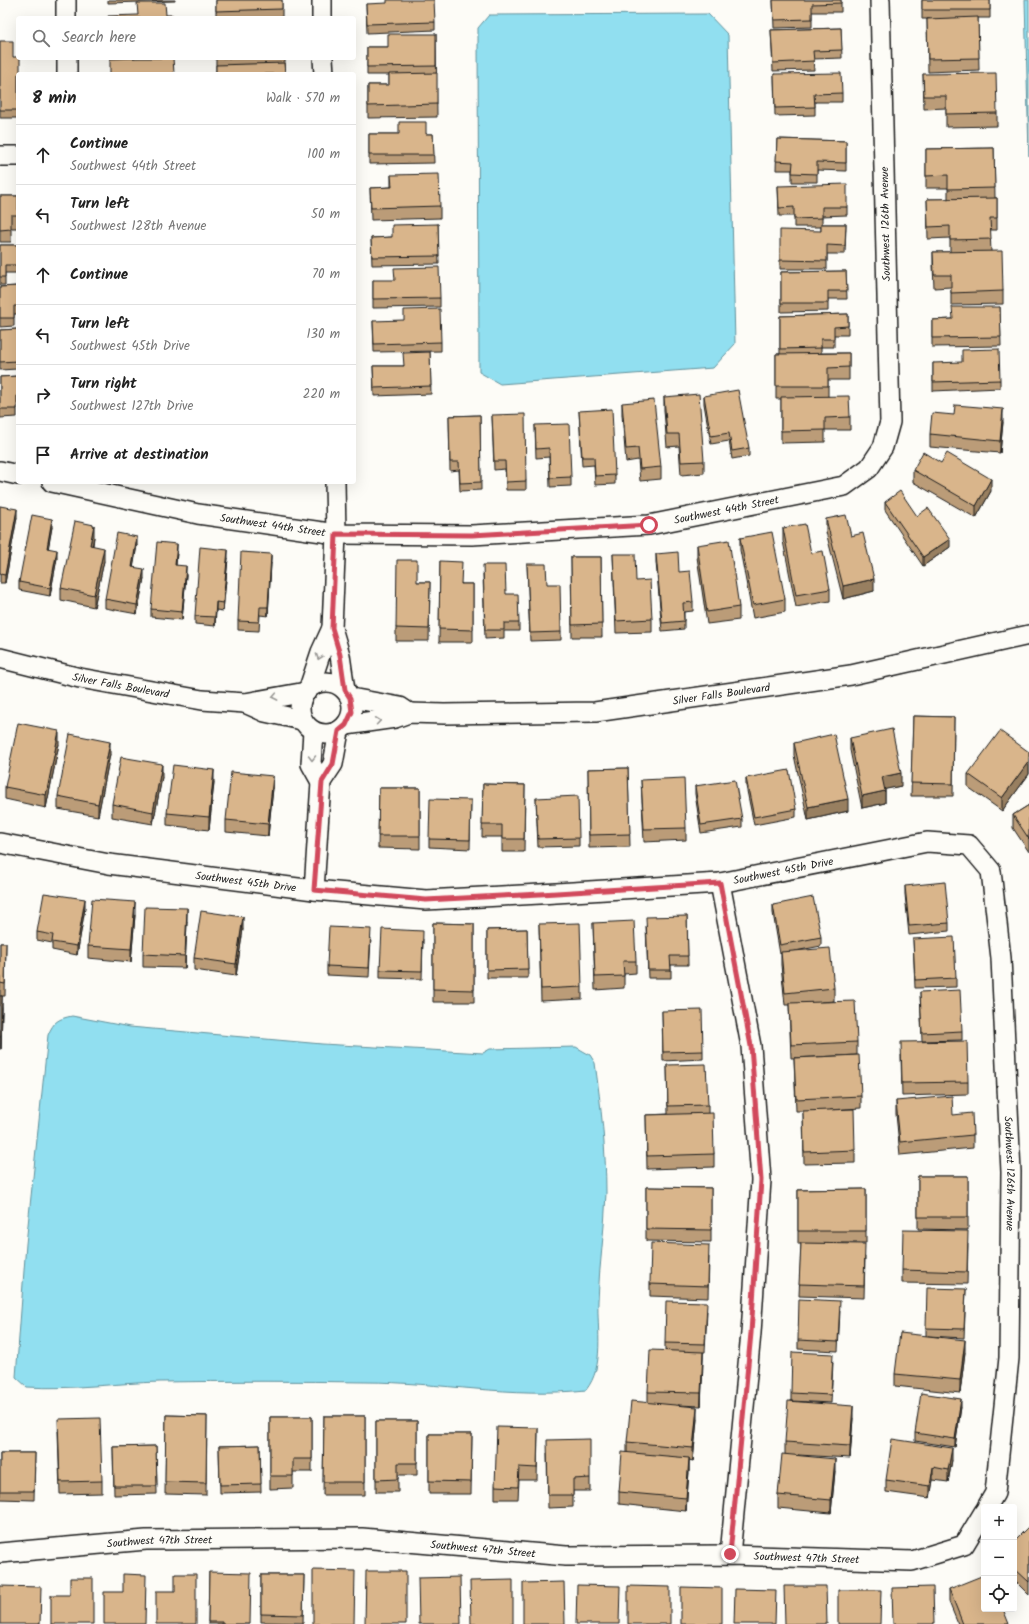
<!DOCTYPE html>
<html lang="en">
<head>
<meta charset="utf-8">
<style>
  body { margin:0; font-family:Kalam,sans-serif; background:#f2f2f2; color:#222 }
  .controls { position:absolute; right:12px; bottom:12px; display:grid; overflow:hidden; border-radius:4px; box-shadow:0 4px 16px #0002 }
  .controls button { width:36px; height:36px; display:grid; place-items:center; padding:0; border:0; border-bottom:1px solid #e0e0e0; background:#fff; color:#222; font:20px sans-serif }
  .stop { position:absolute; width:12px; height:12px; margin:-9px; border:3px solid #d1495b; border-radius:50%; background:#fff }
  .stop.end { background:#d1495b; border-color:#fff; box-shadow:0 1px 4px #0008 }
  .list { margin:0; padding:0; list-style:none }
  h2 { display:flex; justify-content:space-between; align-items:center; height:52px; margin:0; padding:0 16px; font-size:17px }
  h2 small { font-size:13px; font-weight:400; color:#767676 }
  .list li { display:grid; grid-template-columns:26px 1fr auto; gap:12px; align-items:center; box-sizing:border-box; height:60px; padding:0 16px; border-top:1px solid #e0e0e0 }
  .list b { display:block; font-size:15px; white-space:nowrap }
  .list p { margin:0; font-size:13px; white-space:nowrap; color:#767676 }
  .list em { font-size:13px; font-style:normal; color:#767676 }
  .icon { flex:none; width:22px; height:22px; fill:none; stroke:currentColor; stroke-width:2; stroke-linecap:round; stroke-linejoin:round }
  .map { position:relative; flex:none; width:1029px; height:1624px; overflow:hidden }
  .search { position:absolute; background:#fff; box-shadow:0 4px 16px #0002; left:16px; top:16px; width:340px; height:44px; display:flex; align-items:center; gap:10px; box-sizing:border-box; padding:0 14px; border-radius:4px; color:#767676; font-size:15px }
  .panel { position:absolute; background:#fff; box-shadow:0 4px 16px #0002; left:16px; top:72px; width:340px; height:412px; border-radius:4px }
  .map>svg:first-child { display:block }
</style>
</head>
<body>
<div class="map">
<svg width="1029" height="1624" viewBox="0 0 1029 1624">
  <rect width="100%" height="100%" fill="#fdfcf7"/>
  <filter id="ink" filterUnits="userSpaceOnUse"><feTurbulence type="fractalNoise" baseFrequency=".025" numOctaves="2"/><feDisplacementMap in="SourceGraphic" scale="8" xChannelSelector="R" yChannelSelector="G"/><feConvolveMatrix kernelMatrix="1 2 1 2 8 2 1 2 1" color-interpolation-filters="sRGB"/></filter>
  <g filter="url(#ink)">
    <path fill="#91dff0" stroke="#62919b" d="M1025,0h4v156z
      M708,14l20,21 7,309 -22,24 -213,16 -21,-12 -1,-344 11,-13z
      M72,1016l58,11 192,17 161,9 7,-4 86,-2 14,8 5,8c6,43 11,86 11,130 -1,36 -7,72 -8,108 -1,29 7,65 -12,89 -73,8 -147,-8 -220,-8 -69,-1 -137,-1 -206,0 -44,1 -88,8 -133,5l-11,-10 10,-133 22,-209c6,-14 10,-16 24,-19z"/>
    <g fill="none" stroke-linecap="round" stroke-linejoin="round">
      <g stroke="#1c1c1c" stroke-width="22">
        <g id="street">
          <path d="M66,0v18"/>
          <path d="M322,0v18"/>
          <path d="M67,58v16"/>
          <path d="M323,58l1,16"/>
          <path d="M0,156h18"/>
          <path d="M0,471l18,4"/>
          <path id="s1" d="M52,482l146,32 138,20 136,1 177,-10 195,-39 25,-18 14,-21 7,-25 -10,-422"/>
          <path d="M335,482l1,52 -4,94 8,27 5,35"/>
          <path id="s2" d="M0,658l80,20 122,22 43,3 61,-11"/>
          <circle cx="326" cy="708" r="26"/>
          <path d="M309,688l12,-36 11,-24"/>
          <path d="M351,698l49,9 9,6"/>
          <path d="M245,703l20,9 37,8"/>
          <path id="s3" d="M346,725l49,-7 14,-5 35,1 151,-2 256,-37 178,-40"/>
          <path d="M313,731l-2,33 10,18"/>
          <path id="s4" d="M0,843l109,21 205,26 112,10 114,-6 180,-11 207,-41 42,3 22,26 10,87 10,214 -2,186 -14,135 -8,14"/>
          <path d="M720,883l31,163 10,134 -10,153 -21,222"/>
          <path d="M314,890l7,-108 12,-18 6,-33"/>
          <path id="s5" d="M0,1553l146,-13 216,-2 204,18 164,-1 182,6 52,-16 20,-33"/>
        </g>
      </g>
      <use href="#street" stroke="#fdfcf7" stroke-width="19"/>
    </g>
    <path fill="#bb9c78" stroke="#1c1c1c" d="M108,0h67v1l-67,2z
      M216,0h66v18h-66z
      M773,0h68v12h-29v15l-38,1z
      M922,0h68v18h-12l1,52 -51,2 -1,-53h3h-8z
      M366,4l69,18v8l-68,3z
      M841,28l1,30 -29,1 1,11 -41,1 -2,-41z
      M436,34l1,83 -69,1v-33h21v-10h-22v-28h21z
      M0,41l13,16 5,17v44h-18z
      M216,58h69v8h-1l1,8h-69z
      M774,74l68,19v9h-27v13l-40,1z
      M923,74l74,39v13l-51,1v-19l-22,1z
      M369,134h64l1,29 -65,1z
      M777,139l69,2v30l-29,-1v12h-25v-12h-16z
      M994,148l1,50h2v32h-7l1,21 12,40v13l-52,1v-18l-17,1 -1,-23v-13h17v-14l-22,1 -1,-40h21v-11h-22v-39z
      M391,175l49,31v12l-69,2 -1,-32 21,-1z
      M778,186l69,21v8l-25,1v8h24l-1,30h-18v15h-47v-9l41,-29v-4h-27v-11h-15z
      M0,196h18v32h-7v14h-11z
      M438,224l1,40 -67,1 -1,-27 21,-1z
      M0,245h18v28h-13v12h-5z
      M846,271l1,28h-19v12l-47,1v-40z
      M373,280l67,18v9l-67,1z
      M18,286v28h-4v12l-14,1v-40z
      M1000,307l1,39 -69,1v-27l20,-1z
      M848,314v21h-14v12h-13v6h28v27h-21v16l22,21v13h-25v12l-44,1v-44h-5v-45h4v-38z
      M373,321l68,21v9l-67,1z
      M18,329l-1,40 -17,1v-40z
      M430,352l1,42 -57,2 -1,-30h30z
      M933,363l67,17v8l-67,3z
      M18,376v28h-1v13l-17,1v-41z
      M704,396l45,52v8l-17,3 -3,-18 -18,3 -7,-40z
      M664,397l40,64v12l-23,2 -2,-29 -12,1 -3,-37z
      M622,403l39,64v12l-21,2 -2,-21 -12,2 -4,-47z
      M579,411l36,64v9l-20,1 -1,-20 -12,1z
      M480,415l1,75 -21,1 -1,-21 -9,1 -1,-55z
      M492,415l34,66v9h-20l-1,-21 -11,1z
      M1003,422l-3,31 -70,-6v-13z
      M535,425l36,52v9l-21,1 -1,-30 -13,1z
      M913,470l78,21 -15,27 -63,-36z
      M885,502l32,14 33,31 -27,19 -38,-56z
      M0,506l17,11 -12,66h-5z
      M826,519l25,17 23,55 -31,8 -17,-67z
      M52,527l-4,21 9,10 -7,38 -31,-6v-8z
      M783,528l28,25 19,36v12l-34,6 -13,-66z
      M94,537l-1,9 11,15 -10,46 -33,-7v-12z
      M740,538l45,61v13l-32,6 -13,-68z
      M137,545l-4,22 11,11 -7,36 -32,-6v-9z
      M697,545l42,62v13l-32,4 -10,-67z
      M177,552l-1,13 10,10 -4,45 -31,-3v-8z
      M613,554l23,27 16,38v13l-36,1z
      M656,554l23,18 14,30v9l-9,1v17l-22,2 -6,-69z
      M571,557h30l1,80h-30z
      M228,558l-5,53 -7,-1 -1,16 -20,-2v-8z
      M440,561l22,23h11v58h-34z
      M271,563l-3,53 -8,-1 -1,16 -21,-1v-9z
      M527,564l34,68v8l-31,1z
      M483,574l36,49v8h-15v7l-19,1z
      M417,582h13l-1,59h-33v-13z
      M913,716l41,1 -1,79h-42z
      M850,738l51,48 -16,3v14l-23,5 -12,-58z
      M794,743l54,68 -40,9 -14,-65z
      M59,744l-13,64 -41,-9v-12z
      M1029,752v22l-27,37 -34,-24v-13z
      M110,754l-12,62 -40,-7v-13z
      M628,768l2,79 -41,1 -1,-79z
      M162,777l-9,47 -41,-7v-13z
      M746,778l50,31v8l-42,8 -8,-39z
      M641,780l45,48v12l-42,2z
      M214,782l-5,48 -42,-5v-12z
      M483,784l42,1 -1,67h-22v-15h-20z
      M695,786l47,33v8l-41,6 -6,-39z
      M273,788l-5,48 -42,-4v-12z
      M379,788h41v61l-42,-1z
      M536,798l43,40v8l-41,1z
      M471,800l-1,49 -41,-2v-8z
      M1029,805v47l-16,-24v-13z
      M905,886l44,37v8l-40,4 -4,-41z
      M773,905l48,32v9l-31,6 44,36v13l-13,1 36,40v13l-66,3 -2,-53h-4l-4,-40v-12l-1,1 -7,-41z
      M85,908l-8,47 -25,-5v-7l-15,-3v-8z
      M135,915l-4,47 -43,-4v-12z
      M687,916l1,49h-17v13h-23l-2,-52z
      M187,921l-2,47 -42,-1v-13z
      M433,923l41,1v78h-41z
      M593,923l43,38v12l-12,1v14l-29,2z
      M539,924l43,63v12l-41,2z
      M243,929l-7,47 -42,-6v-12z
      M527,929l1,49h-41v-48z
      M371,938l-2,39 -42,-2v-9z
      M423,939l-1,40 -42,-1v-8z
      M913,939l43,39v9l-41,1z
      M0,943h6l-1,53h-5z
      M920,992l42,39v9l-40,1z
      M0,996l2,13 -1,40h-1z
      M662,1011l41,40v8l-40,2z
      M901,1055l67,27v12l-66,2z
      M794,1058l67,38v12l-31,2 25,40v13l-51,1 -1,-53h-7z
      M667,1065l41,40v8l6,41v13l-67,2 -1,-54 22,-1z
      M896,1101l57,14 20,20v13l-73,7 -4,-41z
      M918,1176h50v54l-50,-1z
      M646,1187l65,1v54l-65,-1z
      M866,1189v54h-33l32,14 -1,41 -65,-2 2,-52h-3v-54z
      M968,1244l-1,40 -65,-1v-13z
      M709,1257l-1,41 -58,-2v-12z
      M966,1289l-2,49 -36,-2 37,16 -5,41 -65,-7v-12l31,-38v-8z
      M840,1310l-2,41 -40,-2v-9z
      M707,1311l-2,41h-2l-2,54 -23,-1 19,14 -4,42 -4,-1v11l-3,40 -67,-7v-12l8,-39v-11l21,-40v-10l17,-41v-8z
      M833,1362l-2,41 -40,-2v-8z
      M961,1407l-6,40 -40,-6v-8z
      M166,1415l41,1 -1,79 -41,-1z
      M324,1416h41v79h-42z
      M270,1417h42v55h-19v16l-23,1z
      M853,1418l-3,40 -52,-3 37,16 -4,42 -53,-5v-13l7,-41v-12z
      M376,1421h41v54h-19v17h-22z
      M538,1428l-1,52h-18l-1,19h-23v-13z
      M58,1431l44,50v12l-42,1z
      M429,1434h43l-1,60h-42z
      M260,1445l1,47 -41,1 -1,-47z
      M156,1446l1,48 -43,1 -1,-48z
      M0,1453h35l-1,47 -34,-1z
      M547,1453l43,25v13h-17v16l-25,1z
      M952,1460l-4,22 -15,-2 -3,18 -44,-6v-12z
      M1029,1526v69l-15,-15v-39z
      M209,1572l41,52h-42z
      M261,1575h43l-1,48 -42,-1z
      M949,1589l60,35h-51l-9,-22z"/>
    <path fill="#987f61" stroke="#1c1c1c" d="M1003,409v13l-3,31v-12z
      M991,479v12l-15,27v-12z
      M17,509v8l-12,66v-8z
      M52,519v8l-5,29v-8z
      M94,525v12l-4,21v-13z
      M137,537v8l-5,30v-8z
      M950,539v8l-27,19v-9z
      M177,544v8l-2,22v-9z
      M104,548v13l-10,46v-12z
      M57,550v8l-7,38v-8z
      M228,550v8l-5,53v-8z
      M271,554v9l-3,53v-9z
      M186,566v9l-4,45v-8z
      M144,569v9l-7,36v-9z
      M874,579v12l-31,8v-13z
      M216,602v8l-1,16v-9z
      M59,731v13l-13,64v-13z
      M110,742v12l-12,62v-12z
      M1029,761v13l-27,37v-13z
      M162,764v13l-9,47v-12z
      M214,770v12l-5,48v-13z
      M901,773v13l-19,4v-13z
      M273,776v12l-5,48v-12z
      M885,791v12l-23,5v-12z
      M848,799v12l-40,9v-13z
      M85,899v9l-8,47v-9z
      M135,902v13l-4,47v-13z
      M187,908v13l-2,47v-12z
      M243,917v12l-7,47v-12z
      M2,996v13l-1,40v-12z
      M965,1340v12l-5,41v-13z
      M703,1352v12l-2,42v-13z
      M961,1399v8l-6,40v-8z
      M853,1406v12l-3,40v-12z
      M697,1407v12l-4,42v-13z
      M952,1448v12l-4,22v-12z
      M689,1458v13l-3,40v-13z
      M835,1459v12l-4,42v-13z
      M933,1467v13l-3,18v-12z"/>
    <path fill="#d9b58b" stroke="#1c1c1c" d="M216,0h66v9l-66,2z
      M387,0h47l1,22 -68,2 -1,-20 21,-1z
      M773,0h68v3l-29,1v15l-38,1z
      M922,0h68v10h-68z
      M137,3h28l1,12h7v3h-65v-2l30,-1z
      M978,17l1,41 -51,1 -1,-40z
      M841,28l1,22 -29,1 1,10 -41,2 -2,-33z
      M388,34h48v32l-69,1v-20h21z
      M0,41h13v16h5v1h2v16h-2v36h-18z
      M139,58h34l1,16h-64v-15z
      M284,63l1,11h-69v-9z
      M437,73v31l-69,2v-21h21v-11z
      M841,73l1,20 -28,1 1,13 -40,1 -1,-34z
      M996,73l1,40 -51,1v-18h-22l-1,-22z
      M399,122h27v12h7l1,21h-65v-21h30z
      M777,139l69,2v22l-29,-1v12l-25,-1 1,-11 -17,-1z
      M994,148l1,40 -47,1v-14l-22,1v-27z
      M439,174l1,32 -69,2 -1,-20 22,-1 -1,-12z
      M847,184v23h-25v11l-28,1v-12l-15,1 -1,-22z
      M0,196h18v19h-7v14l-11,1z
      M997,198v20h-7l1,21 -41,1v-14l-22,1 -1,-28z
      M438,224l1,32 -67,1 -1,-19 21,-1v-12z
      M821,224h25l-1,22 -18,-1v16l-47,-1v-30l41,1z
      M0,245h18v20h-13v12h-5z
      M1002,251l1,40 -52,2v-18h-17l-1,-23z
      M439,267l1,31 -67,1v-19h22l-1,-12z
      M846,271l1,20h-19v12h-47v-31z
      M18,286v20h-4v12h-14v-31z
      M952,307h48l1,30 -69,1v-18l21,-1z
      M440,309l1,33 -67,2 -1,-23 31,-1v-10z
      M848,314v12l-14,1v12h-13v9l-41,1v-33z
      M18,329v19h-1v13l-17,1v-32z
      M999,349l1,31 -67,2v-19l29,-1v-12z
      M430,352l1,34 -57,2 -1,-22h31l-1,-13z
      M849,353v14l-21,1v18h-52v-32z
      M18,376v20h-1v13h-17v-32z
      M738,390l11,58 -17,3 -3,-18 -18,3 -7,-40z
      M699,394l5,67 -23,1 -2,-28h-12l-3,-37z
      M849,396l1,21 -25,1v12l-44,1v-34z
      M654,400l7,67 -21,2 -2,-21 -12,1 -4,-46z
      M955,405l48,4 -3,32 -70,-7 2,-21 22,2z
      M612,409l3,66 -20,1 -1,-19h-12l-3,-46z
      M525,414l1,67 -20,1 -1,-21h-11l-2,-46z
      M480,415l1,67 -21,1 -1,-21h-9l-1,-46z
      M569,424l2,53 -21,1 -1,-30 -13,1 -1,-24z
      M923,452l18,11 6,-10 44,26 -15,27 -63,-36z
      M900,491l17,25 11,-8 22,31 -27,18 -38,-55z
      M0,506l17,3 -12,66 -5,-1z
      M32,515l20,4 -5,29 10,2 -7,38 -31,-6z
      M846,515l5,21 12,-3 11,46 -31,7 -17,-67z
      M75,521l19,4 -4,20 14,3 -10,47 -33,-7z
      M805,524l6,29 12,-2 7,38 -34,6 -13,-67z
      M772,532l13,67 -32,6 -13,-67z
      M117,533l20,4 -5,30 12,2 -7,36 -32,-6z
      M729,540l10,67 -32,5 -10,-67z
      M157,542l20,2 -2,21 11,1 -4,46 -31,-3z
      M200,547l28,3 -5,53 -7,-1 -1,15 -20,-1z
      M241,552l30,2 -3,53h-8l-1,15 -21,-1z
      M678,552l1,20 11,-1 3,31 -10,1 1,18 -22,2 -6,-69z
      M613,554h22l1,27 14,-1 2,39 -36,2z
      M571,557h30l1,67 -30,1z
      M397,560h20v22h13l-1,47 -33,-1z
      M440,561l22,1 -1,22h12v46l-34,-1z
      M527,564h19l1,20h13l1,48 -31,1z
      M483,565h22l1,29h12l1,29h-15v7h-19z
      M913,716l41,1 -1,67 -42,-1z
      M18,723l41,8 -13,64 -41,-8z
      M892,729l9,44 -19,4 3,14 -23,5 -12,-58z
      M1000,731l29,21v9l-27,37 -34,-24z
      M70,734l40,8 -12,62 -40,-8z
      M834,734l14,65 -40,8 -14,-64z
      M121,757l41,7 -9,48 -41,-8z
      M173,765l41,5 -5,47 -42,-4z
      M628,768l2,66 -41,1 -1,-66z
      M789,770l7,39 -42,8 -8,-39z
      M231,772l42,4 -5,48 -42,-4z
      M684,778l2,50 -42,1 -3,-49z
      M735,780l7,39 -41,6 -6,-39z
      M483,784l42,1 -1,54h-22v-14h-20z
      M379,788h41v48h-42z
      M578,796l1,42 -41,1 -2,-41z
      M430,799l41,1 -1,40 -41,-1z
      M1029,805v34l-16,-24z
      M945,882l4,41 -40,3 -4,-40z
      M44,893l41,6 -8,47 -25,-4 1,-7 -16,-3z
      M813,897l8,40 -41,8 -7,-40z
      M92,899l43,3 -4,47 -43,-3z
      M145,907l42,1 -2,48 -42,-2z
      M201,911l42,6 -7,47 -42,-6z
      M687,916l1,40h-18l1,14h-23l-2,-53z
      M634,921l2,40h-13l1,15 -29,1 -2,-54z
      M433,923l41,1v66l-41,-1z
      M580,923l2,64 -41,2 -2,-65z
      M329,927l42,2 -2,39 -42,-2z
      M382,929l41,2 -1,40 -42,-1z
      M527,929l1,40 -41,1v-40z
      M954,937l2,41 -41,2 -2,-41z
      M0,943h6l-1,41 -5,-1z
      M830,948l4,40 -49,5 -4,-41z
      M960,990l2,41 -40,2 -2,-41z
      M0,996h2l-1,41h-1z
      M855,1001l2,41 -66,3 -2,-42z
      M702,1010l1,41 -40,1 -1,-41z
      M967,1041l1,41 -66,1 -1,-41z
      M859,1055l2,41 -65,3 -2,-41z
      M706,1064l2,41 -40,1 -1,-41z
      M952,1096l1,19 19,-2 1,22 -73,7 -4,-41z
      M854,1109l1,41 -51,2 -1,-41z
      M713,1113l1,41 -67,2 -1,-41z
      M918,1176h50v41h-50z
      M646,1187l65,1v42l-65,-1z
      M866,1189v42h-68v-41z
      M903,1230l65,1 -1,41 -65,-2z
      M651,1243l58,2 -1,41 -58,-2z
      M801,1243l64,1 -1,42 -65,-2z
      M927,1288l39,1 -2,40 -38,-1z
      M799,1299l41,2 -2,41 -40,-2z
      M666,1301l41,1 -2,42 -40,-1z
      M900,1333l65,7 -5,40 -65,-6z
      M650,1350l53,2 -2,41 -53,-1z
      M792,1352l41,2 -2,41 -40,-2z
      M921,1393l40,6 -6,40 -40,-6z
      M631,1401l66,6 -4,41 -66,-6z
      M788,1401l65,5 -3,40 -65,-4z
      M166,1415l41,1 -1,67 -41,-1z
      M324,1416h41v66h-42z
      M270,1417h42v42h-19v17h-23z
      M100,1418l2,63 -42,1 -2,-63z
      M376,1421h41v42h-19v16l-22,1z
      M497,1427l41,1 -1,40 -18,-1 -1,20 -23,-1z
      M429,1434h43l-1,48 -42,-1z
      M590,1439v39l-17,1v16h-25l-1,-55z
      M892,1439l60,9 -4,22 -15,-3 -3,19 -44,-6z
      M260,1445l1,39 -41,1 -1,-39z
      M156,1446l1,40h-43l-1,-39z
      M622,1452l67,6 -3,40 -67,-6z
      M0,1453h35l-1,38h-34z
      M782,1454l53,5 -4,41 -53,-5z
      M1029,1526v56l-15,-14v-27z
      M313,1570l42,1 -1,53h-41z
      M366,1571h40v53h-41z
      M209,1572l42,1 -1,51h-28v-2h-14z
      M123,1574l23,1 -1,49h-41v-32h19z
      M175,1574h21v50h-40v-33h19z
      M261,1575h43l-1,40 -42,-1z
      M984,1575v34h19l6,15h-46l-14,-35z
      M460,1577l1,47h-42l-1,-46z
      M70,1578h23v46h-42v-29h19z
      M513,1580v44h-42l-1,-43z
      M564,1582l1,42h-42v-41z
      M577,1585l43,1 -1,38h-43z
      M0,1586l41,1 -1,37h-40z
      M628,1586l42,1v37h-42z
      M784,1586h42l1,38h-42z
      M681,1587l41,1v36h-41z
      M933,1587l1,37h-41l-1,-36z
      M735,1589l41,1 -1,34h-41z
      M838,1590h43l-1,34h-42z"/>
    <defs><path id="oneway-chevron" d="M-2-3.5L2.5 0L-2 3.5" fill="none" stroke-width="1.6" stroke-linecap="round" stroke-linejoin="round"/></defs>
    <g stroke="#989794">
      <use href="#oneway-chevron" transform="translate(319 657) rotate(109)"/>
      <use href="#oneway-chevron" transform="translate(275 697) rotate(169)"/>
      <use href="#oneway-chevron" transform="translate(378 721) rotate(-8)"/>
      <use href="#oneway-chevron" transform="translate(312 758) rotate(90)"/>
    </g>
  </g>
  <g fill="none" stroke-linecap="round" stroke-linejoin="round" filter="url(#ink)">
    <path stroke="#d1495b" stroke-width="5" d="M649,525l-177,10 -136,-1 -4,94 8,27 5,35 5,8 2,14 -6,13 -7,6 -6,33 -11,18 -8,108 112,10 114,-6 180,-11 31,163 10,134 -10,153 -21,221"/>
  </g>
  <g text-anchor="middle" stroke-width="3.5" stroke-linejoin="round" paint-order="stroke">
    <g font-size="11" fill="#1c1c1c" stroke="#fdfcf7">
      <text transform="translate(885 224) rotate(-91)" y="4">Southwest 126th Avenue</text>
      <text dy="4" stroke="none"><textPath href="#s1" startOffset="681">Southwest 44th Street</textPath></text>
      <text dy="4" stroke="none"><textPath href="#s1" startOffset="225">Southwest 44th Street</textPath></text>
      <text dy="4" stroke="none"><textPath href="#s2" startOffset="124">Silver Falls Boulevard</textPath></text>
      <text dy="4" stroke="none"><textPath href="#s3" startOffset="378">Silver Falls Boulevard</textPath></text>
      <text dy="4" stroke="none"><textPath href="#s4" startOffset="789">Southwest 45th Drive</textPath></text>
      <text dy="4" stroke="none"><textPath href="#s4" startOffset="249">Southwest 45th Drive</textPath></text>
      <text dy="4" stroke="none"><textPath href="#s4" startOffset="1315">Southwest 126th Avenue</textPath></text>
      <text dy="4" stroke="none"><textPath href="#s5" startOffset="160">Southwest 47th Street</textPath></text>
      <text dy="4" stroke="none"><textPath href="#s5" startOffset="484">Southwest 47th Street</textPath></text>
      <text dy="4" stroke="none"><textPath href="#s5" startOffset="808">Southwest 47th Street</textPath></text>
    </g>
  </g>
</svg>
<div class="controls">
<button>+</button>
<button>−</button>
<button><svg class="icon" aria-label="locate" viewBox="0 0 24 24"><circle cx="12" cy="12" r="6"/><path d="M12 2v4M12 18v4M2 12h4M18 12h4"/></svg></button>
</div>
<div class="stop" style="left:649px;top:525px"></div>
<div class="stop end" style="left:730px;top:1554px"></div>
<div class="search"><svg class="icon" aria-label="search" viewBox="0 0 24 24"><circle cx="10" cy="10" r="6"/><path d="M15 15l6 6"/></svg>Search here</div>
<section class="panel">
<h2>8 min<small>Walk · 570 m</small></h2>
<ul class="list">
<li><svg class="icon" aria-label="ahead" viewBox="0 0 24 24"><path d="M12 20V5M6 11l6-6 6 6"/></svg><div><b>Continue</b><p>Southwest 44th Street</p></div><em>100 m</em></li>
<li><svg class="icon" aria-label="left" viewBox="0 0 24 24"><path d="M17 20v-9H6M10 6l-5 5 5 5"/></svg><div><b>Turn left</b><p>Southwest 128th Avenue</p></div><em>50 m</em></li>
<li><svg class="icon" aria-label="ahead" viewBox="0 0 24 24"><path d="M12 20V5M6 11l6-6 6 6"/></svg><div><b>Continue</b></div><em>70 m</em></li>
<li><svg class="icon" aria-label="left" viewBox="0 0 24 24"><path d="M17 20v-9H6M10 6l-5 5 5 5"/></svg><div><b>Turn left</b><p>Southwest 45th Drive</p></div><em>130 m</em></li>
<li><svg class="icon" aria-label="right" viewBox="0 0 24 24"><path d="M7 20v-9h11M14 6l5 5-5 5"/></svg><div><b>Turn right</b><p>Southwest 127th Drive</p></div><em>220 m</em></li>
<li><svg class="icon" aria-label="arrive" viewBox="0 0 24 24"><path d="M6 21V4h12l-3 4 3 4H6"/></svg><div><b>Arrive at destination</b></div></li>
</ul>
</section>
</div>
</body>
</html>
